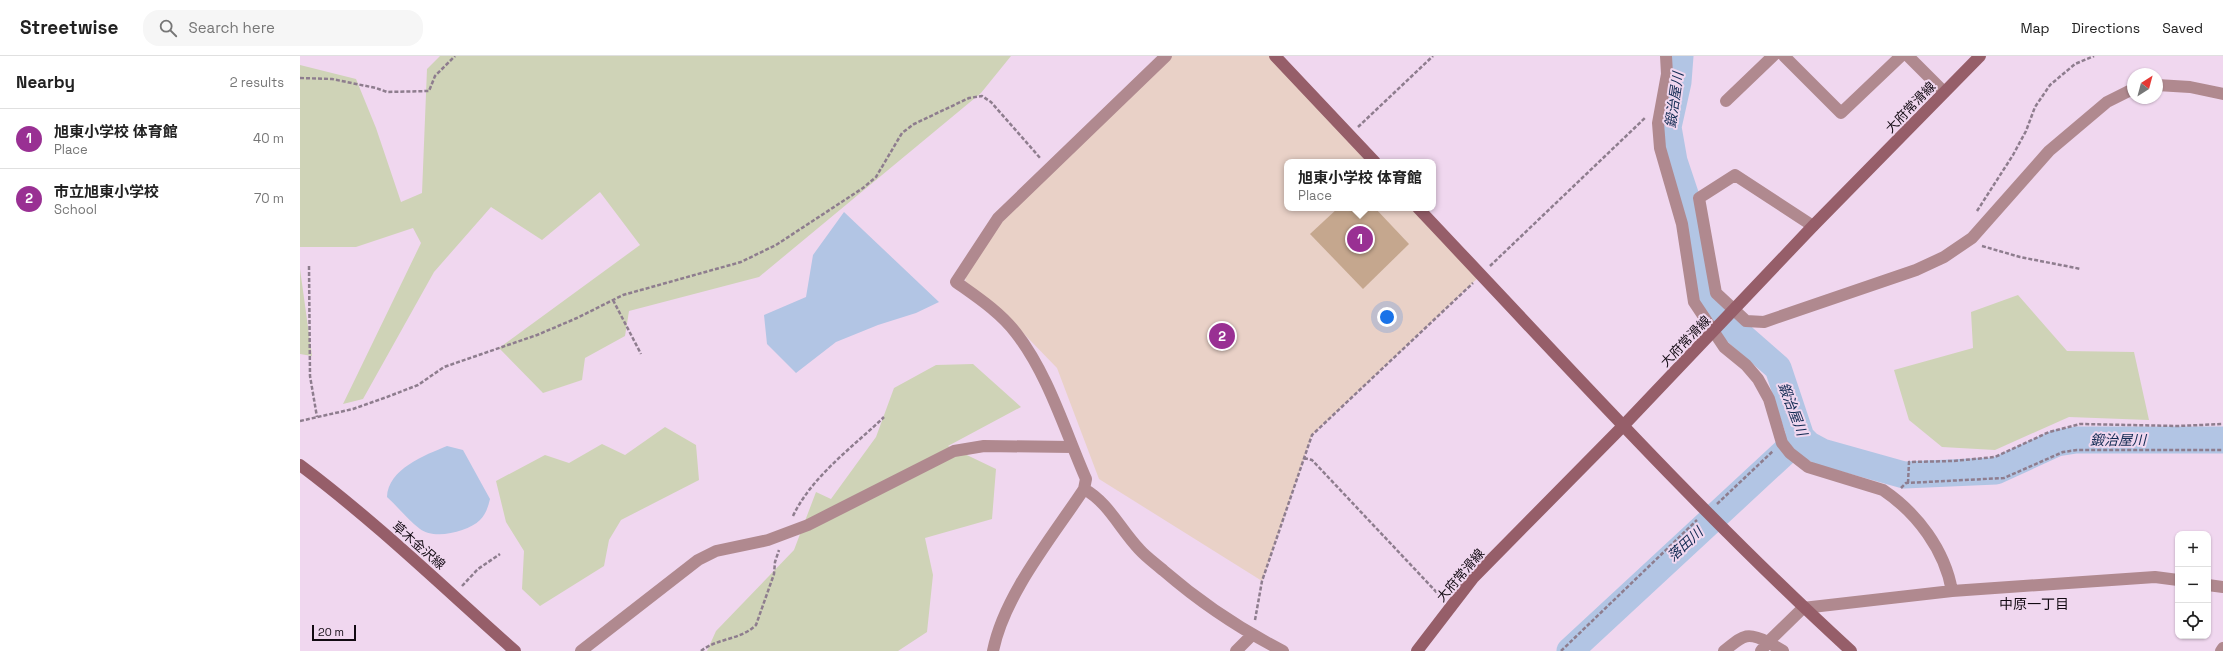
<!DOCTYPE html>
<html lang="en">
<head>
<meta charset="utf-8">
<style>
  body { margin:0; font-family:"Space Grotesk","Noto Sans JP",sans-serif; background:#f6f6f6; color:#222 }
  .controls { position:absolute; right:12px; bottom:12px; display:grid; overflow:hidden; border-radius:8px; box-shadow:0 1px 3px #0004 }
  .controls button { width:36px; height:36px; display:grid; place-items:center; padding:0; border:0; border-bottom:1px solid #e0e0e0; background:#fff; color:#222; font:20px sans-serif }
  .compass { position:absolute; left:1827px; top:12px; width:36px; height:36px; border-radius:50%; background:#fff; box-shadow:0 1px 3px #0004; rotate:36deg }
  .scale { position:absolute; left:12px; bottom:10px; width:44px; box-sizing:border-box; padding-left:4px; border:2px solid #120a12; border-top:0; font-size:11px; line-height:14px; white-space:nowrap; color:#120a12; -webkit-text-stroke:3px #f0d7ef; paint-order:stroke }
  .you { position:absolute; left:1087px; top:261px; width:14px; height:14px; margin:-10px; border:3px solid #fff; border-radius:50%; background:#1a73e8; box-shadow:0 0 0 6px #1a73e833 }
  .badge { display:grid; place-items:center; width:26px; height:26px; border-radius:50%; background:#993093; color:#fff; font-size:13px; font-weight:700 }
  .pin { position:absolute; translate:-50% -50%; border:2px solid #fff; box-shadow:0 1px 4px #0006 }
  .popup { position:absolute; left:984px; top:103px; width:152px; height:52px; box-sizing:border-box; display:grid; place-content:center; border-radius:8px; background:#fff; filter:drop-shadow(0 1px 3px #0005); font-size:13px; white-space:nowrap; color:#767676 }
  .popup b { font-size:15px; color:#222 }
  .popup::after { content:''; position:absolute; left:50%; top:100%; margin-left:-8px; border:8px solid transparent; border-top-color:#fff }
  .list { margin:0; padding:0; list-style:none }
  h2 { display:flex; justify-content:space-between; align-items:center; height:52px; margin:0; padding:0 16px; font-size:17px }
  h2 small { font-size:13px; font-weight:400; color:#767676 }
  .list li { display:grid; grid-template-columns:26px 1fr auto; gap:12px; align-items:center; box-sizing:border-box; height:60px; padding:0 16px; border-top:1px solid #e0e0e0 }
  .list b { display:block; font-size:15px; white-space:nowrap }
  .list p { margin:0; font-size:13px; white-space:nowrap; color:#767676 }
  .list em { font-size:13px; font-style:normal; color:#767676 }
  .icon { flex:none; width:22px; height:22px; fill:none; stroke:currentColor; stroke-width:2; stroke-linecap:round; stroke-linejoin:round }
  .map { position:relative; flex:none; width:1923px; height:595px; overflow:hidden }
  header { display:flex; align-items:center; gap:24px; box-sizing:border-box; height:56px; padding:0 20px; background:#fff; border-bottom:1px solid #e0e0e0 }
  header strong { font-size:19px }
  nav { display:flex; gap:22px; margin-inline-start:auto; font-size:14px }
  .search { width:280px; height:36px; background:#f6f6f6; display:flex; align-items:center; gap:10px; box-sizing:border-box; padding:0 14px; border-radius:16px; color:#767676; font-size:15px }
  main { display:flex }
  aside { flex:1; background:#fff }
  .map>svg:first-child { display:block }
</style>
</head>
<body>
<header>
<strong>Streetwise</strong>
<div class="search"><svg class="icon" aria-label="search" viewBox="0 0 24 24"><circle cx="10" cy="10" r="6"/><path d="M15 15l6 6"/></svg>Search here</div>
<nav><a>Map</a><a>Directions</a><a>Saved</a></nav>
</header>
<main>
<aside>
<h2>Nearby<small>2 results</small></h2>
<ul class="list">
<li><span class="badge">1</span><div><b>旭東小学校 体育館</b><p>Place</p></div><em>40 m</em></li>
<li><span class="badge">2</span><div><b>市立旭東小学校</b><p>School</p></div><em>70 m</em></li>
</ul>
</aside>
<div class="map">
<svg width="1923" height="595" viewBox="0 0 1923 595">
  <rect width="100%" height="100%" fill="#f0d7ef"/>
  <path fill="#e9d1c7" d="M867,0h108l100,106h-88v46h131l63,67 -169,160 -50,146 -163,-102 -42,-111 -62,-64 -30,-21 1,-8 36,-53z"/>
  <path fill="#cfd3b7" d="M140,0h571l-30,37 -222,184 -130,34 -4,25 -40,22 -3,22 -39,13 -44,-45 141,-103 -40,-53 -58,48 -51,-33 -57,65 -71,127 -20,5 78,-161 -8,-15 -57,19h-56v-182l56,14 20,49 25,74 21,-9 5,-124z
    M0,213l12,87 -12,-2z
    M1718,239l49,56 67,1 15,68 -80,-3 -74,33 -53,-3 -33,-27 -15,-50 79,-22 -2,-36z
    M673,308l48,43 -73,39 48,23 -4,50 -67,19 8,37 -6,57 -29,19h-191l9,-20 78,-81 22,-58 15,7 45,-62 18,-49 42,-23z
    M365,371l31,18 3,35 -78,40 -12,20 -5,26 -64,40 -18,-17 2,-38 -18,-29 -10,-41 49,-26 24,8 33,-19 23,11z"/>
  <path fill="#b2c5e4" d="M544,156l95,90 -23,11 -38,12 -42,17 -40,31 -29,-29 -3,-29 42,-18 7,-42z
    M147,390l16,4 27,49c-2,8 -4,15 -10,21 -12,12 -46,20 -60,9 -12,-9 -22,-22 -33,-32 1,-28 38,-42 60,-51z"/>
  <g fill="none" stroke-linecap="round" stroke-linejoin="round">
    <path stroke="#b2c5e4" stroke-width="27" d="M1380,0l-2,26 -10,45 6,34 16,48 12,82 28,35 48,42 23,69 8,8 13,7 82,23 92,-4 61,-28 19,-3h147
      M1270,595l231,-214"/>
  </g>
  <path fill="#c5a78e" d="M1038,152h37l34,36 -46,45 -53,-55z"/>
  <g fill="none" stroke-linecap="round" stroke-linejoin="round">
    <path stroke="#8e7d8e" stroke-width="2.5" stroke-dasharray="4 2" stroke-linecap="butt" d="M0,22l32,1 44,9 11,4 42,-1 6,-15 20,-20
      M1058,71l75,-71
      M1677,155l36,-56 13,-24 9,-24 15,-22 25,-21 19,-8
      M1682,190l38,11 61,12
      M9,210l1,110 7,41
      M1190,210l156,-149
      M313,244l28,54
      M0,365l53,-12 34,-12 31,-12 26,-18 93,-32 40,-17 46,-23 118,-33 35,-17 87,-57 13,-11 26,-44 12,-9 55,-26 13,-2 9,6 50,57
      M1004,402l8,2 130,138
      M1608,427l1,-21 44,-1 42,-4 54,-25 31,-8 98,2 45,-2
      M1601,432l5,-5 98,-5 59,-26 14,-2h146
      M1417,448l56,-53
      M493,460c19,-40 60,-69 91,-99
      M162,530l16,-17 22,-15
      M955,564l7,-39 50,-146 161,-152
      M401,595c16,-13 40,-11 55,-26l18,-51 1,-12 4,-12
      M1261,595l136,-131"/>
    <path stroke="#b0898f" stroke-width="12" d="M1366,0l1,18 -9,49 2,25 22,76 12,78 30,45 22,18 12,14 11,20 13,44 8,10 18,14 75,23c34,23 62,60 69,101
      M1484,0l57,57 60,-57
      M1608,0l36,36
      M1857,29l33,2 33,7
      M1426,45l47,-45
      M1513,170l-78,-51 -36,23 17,95 30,28 18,1 152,-52 28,-13 28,-19 77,-87 58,-49 26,-13
      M784,433c24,13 36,40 55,60 7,8 17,15 25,22 37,32 76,58 119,80
      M1908,529l15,2
      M281,595l117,-91 18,-9 52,-11 40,-15 146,-74 30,-5 88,1
      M693,595c11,-56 60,-115 91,-162l2,-10c-21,-48 -38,-105 -70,-146 -16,-21 -39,-36 -60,-51l42,-64 168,-162
      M936,595l16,-16
      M1424,595c19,-15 22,-20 44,-9l35,-34 149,-17 203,-14 23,3
      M1461,595l7,-9 15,9
      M1921,595l2,-3"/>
    <path stroke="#965e69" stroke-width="12" d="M975,0l100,106
      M1118,152c142,150 281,304 433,443
      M0,409c76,57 144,123 215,186
      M1117,595l56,-73 150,-152 190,-200 167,-170"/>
  </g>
  <g text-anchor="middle" stroke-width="4" stroke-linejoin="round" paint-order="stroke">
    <g font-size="13" fill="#120a12" stroke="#f0d7ef">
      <text transform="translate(1610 51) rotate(-46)" y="5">大府常滑線</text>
      <text transform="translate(1385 285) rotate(-46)" y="5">大府常滑線</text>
      <text transform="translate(119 489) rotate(41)" y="5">草木金沢線</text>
      <text transform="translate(1160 519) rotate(-49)" y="5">大府常滑線</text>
    </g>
    <g font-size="14" font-style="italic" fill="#102951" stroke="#f0d7ef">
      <text transform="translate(1374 44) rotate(-82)" y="5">鍛治屋川</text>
      <text transform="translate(1493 353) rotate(69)" y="5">鍛治屋川</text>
      <text x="1818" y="389">鍛治屋川</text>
      <text transform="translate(1385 488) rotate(-43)" y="5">落田川</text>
    </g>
    <g font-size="14" fill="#120a12" stroke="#f0d7ef">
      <text x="1734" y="553">中原一丁目</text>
    </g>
  </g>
</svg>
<div class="controls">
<button>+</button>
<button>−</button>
<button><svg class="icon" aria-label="locate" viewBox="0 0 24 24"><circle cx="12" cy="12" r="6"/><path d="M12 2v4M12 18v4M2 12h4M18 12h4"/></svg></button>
</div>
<svg class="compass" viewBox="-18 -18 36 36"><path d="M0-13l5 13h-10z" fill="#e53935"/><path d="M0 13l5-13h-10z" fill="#767676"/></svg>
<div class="scale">20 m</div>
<div class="you"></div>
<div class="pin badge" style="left:1060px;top:183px">1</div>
<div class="popup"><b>旭東小学校 体育館</b>Place</div>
<div class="pin badge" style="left:922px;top:280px">2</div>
</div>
</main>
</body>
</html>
